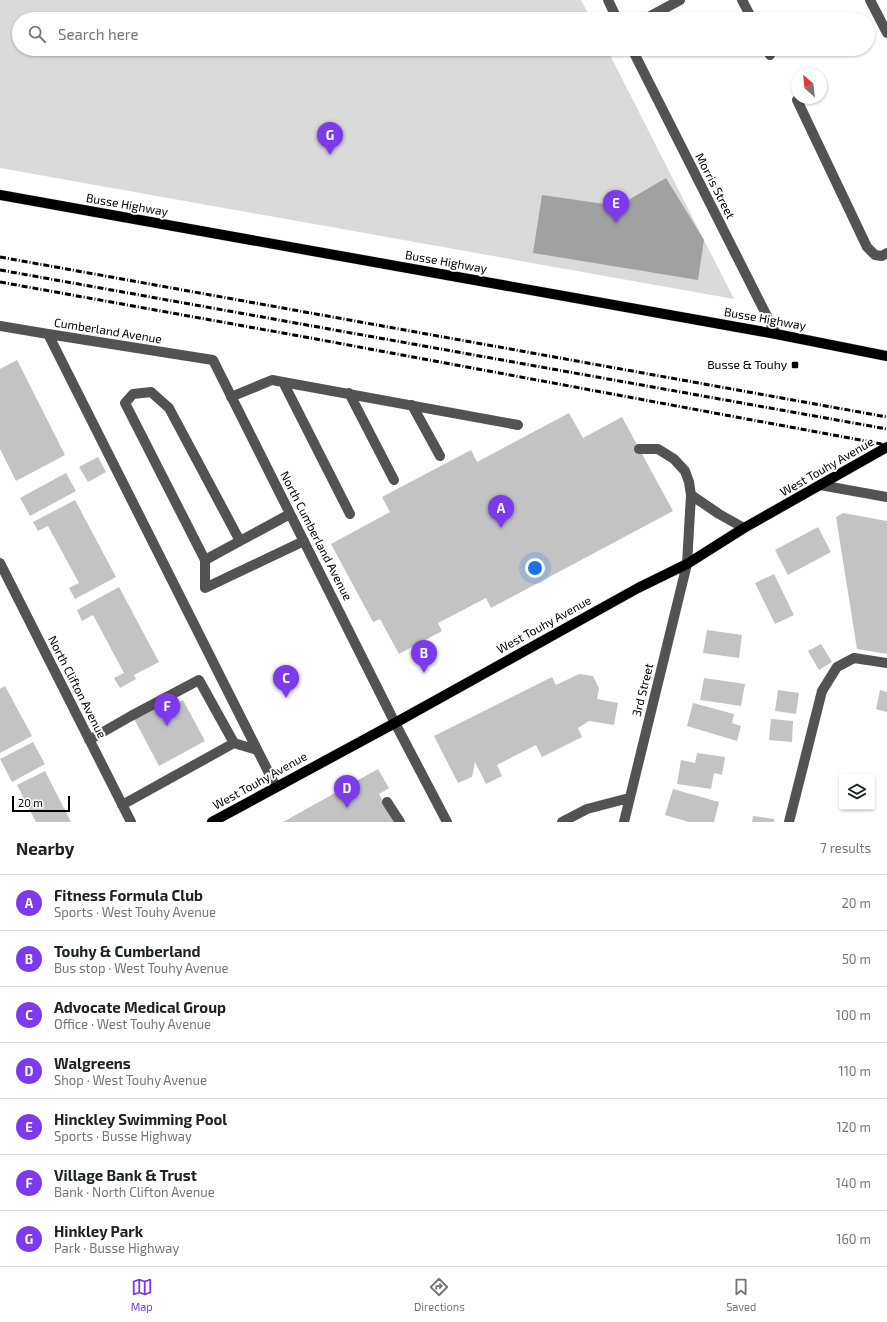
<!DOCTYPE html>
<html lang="en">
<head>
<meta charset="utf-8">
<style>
  body { margin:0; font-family:"Exo 2",sans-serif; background:#f6f6f6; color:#202124 }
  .controls { position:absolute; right:12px; bottom:12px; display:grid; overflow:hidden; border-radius:4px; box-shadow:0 1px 3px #0004 }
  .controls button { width:36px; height:36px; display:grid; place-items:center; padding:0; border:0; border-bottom:1px solid #e0e0e0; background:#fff; color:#202124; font:20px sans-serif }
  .compass { position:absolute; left:791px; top:68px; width:36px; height:36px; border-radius:50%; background:#fff; box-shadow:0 1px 3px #0004; rotate:333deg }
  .scale { position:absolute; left:12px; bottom:10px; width:58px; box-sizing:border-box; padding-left:4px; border:2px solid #000; border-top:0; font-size:11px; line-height:14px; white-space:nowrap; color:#000; -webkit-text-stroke:3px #fff; paint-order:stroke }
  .you { position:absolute; left:535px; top:568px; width:14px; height:14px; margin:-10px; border:3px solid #fff; border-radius:50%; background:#1a73e8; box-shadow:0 0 0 6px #1a73e833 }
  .badge { display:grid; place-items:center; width:26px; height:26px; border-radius:50%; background:#7c3aed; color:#fff; font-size:13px; font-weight:700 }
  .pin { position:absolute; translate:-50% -33px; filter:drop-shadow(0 1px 2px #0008) }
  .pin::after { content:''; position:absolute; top:21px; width:14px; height:12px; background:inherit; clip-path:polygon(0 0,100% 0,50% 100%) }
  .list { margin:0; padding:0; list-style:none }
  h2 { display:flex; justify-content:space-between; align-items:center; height:52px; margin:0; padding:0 16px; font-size:17px }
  h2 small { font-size:13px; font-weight:400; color:#757577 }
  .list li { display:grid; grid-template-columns:26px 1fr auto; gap:12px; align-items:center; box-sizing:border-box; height:56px; padding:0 16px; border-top:1px solid #e0e0e0 }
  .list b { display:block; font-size:15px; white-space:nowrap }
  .list p { margin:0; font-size:13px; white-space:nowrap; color:#757577 }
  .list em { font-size:13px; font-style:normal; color:#757577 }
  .icon { flex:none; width:22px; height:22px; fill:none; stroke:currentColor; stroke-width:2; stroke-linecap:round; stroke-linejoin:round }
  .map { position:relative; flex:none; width:887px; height:822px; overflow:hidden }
  .search { position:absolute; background:#fff; box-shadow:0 1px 3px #0004; left:12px; right:12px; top:12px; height:44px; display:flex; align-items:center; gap:10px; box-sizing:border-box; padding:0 14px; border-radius:22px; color:#757577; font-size:15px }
  .sheet { height:444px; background:#fff }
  nav { display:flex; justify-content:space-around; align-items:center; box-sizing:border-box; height:56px; border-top:1px solid #e0e0e0; background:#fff; font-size:11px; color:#757577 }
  nav a { display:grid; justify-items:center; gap:2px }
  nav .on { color:#7c3aed }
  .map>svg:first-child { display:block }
</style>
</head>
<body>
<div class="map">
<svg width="887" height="822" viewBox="0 0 887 822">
  <rect width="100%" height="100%" fill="#fff"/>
  <path fill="#dadada" d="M0,0h581l10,19h-572v30h588l127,250 -734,-131z"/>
  <path fill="#a1a1a1" d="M666,178l38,62 -6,40 -165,-27 9,-58 76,11z"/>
  <path fill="#c3c3c3" d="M17,360l48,95 -49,26 -16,-32v-80z
    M569,413l14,25 39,-21 51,94 -182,97 -5,-10 -48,25 4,8 -43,23 -19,-35 -7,3 -42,-78 59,-32 -8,-15 89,-47 6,12z
    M98,457l8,15 -18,10 -9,-15z
    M66,473l10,18 -46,25 -10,-18z
    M75,500l41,77 -41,22 -6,-11 10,-5 -31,-57 -10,5 -5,-9z
    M843,513l44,8v133l-30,-5 -21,-132z
    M818,527l13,25 -43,23 -13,-25z
    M774,574l20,41 -19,9 -20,-41z
    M119,587l40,75 -25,13 2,4 -16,9 -6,-10 10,-5 -31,-58 -11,6 -5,-11z
    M707,630l35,5 -3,23 -36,-5z
    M821,644l11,18 -13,8 -11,-19z
    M579,674l14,2 6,12 -2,11 21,4 -4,22 -25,-4 -11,7 4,9 -40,20 -6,-12 -39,20 5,11 -16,8 -11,-22 -3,15 -14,6 -24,-47 118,-59 4,8z
    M704,678l41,6 -4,22 -41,-6z
    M5,686l27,50 -32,17v-64z
    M778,690l21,3 -3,21 -21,-3z
    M880,690l7,2v20l-11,-3z
    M155,698l7,13 21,-11 22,41 -46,25 -29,-55z
    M693,703l41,11 -2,9 9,3 -4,15 -50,-15z
    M771,719l22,2 -1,21 -23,-2z
    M33,742l12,22 -33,18 -12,-23z
    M697,753l28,4 -3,18 -8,-2 -3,16 -34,-5 4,-24 14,3z
    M378,769l11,19 -10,6 16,28h-112z
    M45,771l26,51h-35l-19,-37z
    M673,789l46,13 -5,20h-25l-24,-7z
    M753,816l21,3v3h-22z"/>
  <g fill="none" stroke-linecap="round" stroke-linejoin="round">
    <g stroke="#dbdbdb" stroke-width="11">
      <path id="major" d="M0,195l776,139 111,22
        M212,822l183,-99 243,-135 49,-24 57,-36 143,-81"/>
    </g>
    <path stroke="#535353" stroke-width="10" d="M608,0l9,19
      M742,0l10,19
      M870,0l17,33
      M645,19l35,-19
      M632,49l144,285
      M767,49l3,6
      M797,100l70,147 8,8 7,1 5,-3
      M0,326l48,8 165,26 182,363 52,99
      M48,334l228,453
      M283,382l67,132
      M349,393l45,87
      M231,397l41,-17 246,45
      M412,405l28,51
      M639,449h19l16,10 11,12 4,11 2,13
      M820,485l67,12
      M240,541l-71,-133 -18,-16 -18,2 -8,9 80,157 85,-46
      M205,560v28l99,-47
      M0,563l131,259
      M89,740l42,-24 68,-36 35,63 -112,62
      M234,743l23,7
      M387,802l13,20
      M562,822l25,-13 42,-11
      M624,822l63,-258 4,-69 28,19 25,14
      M789,822l33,-131 15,-24 17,-9 33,5"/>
    <use href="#major" stroke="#000" stroke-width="10"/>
    <path stroke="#000" stroke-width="3" stroke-dasharray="6 2 1 2" stroke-linecap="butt" d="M0,257l887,160
      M0,270l887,159
      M0,282l316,57 571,106"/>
  </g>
  <rect fill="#000" stroke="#fff" stroke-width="1.5" x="791" y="361" width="8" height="8" rx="2"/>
  <g text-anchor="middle" stroke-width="4" stroke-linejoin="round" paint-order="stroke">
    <g font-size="12" fill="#000" stroke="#fff">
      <text transform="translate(715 186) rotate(63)" y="4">Morris Street</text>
      <text transform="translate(127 205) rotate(10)" y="4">Busse Highway</text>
      <text transform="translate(446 262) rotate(10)" y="4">Busse Highway</text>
      <text transform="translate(765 319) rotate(10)" y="4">Busse Highway</text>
      <text transform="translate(108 331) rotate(9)" y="4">Cumberland Avenue</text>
      <text transform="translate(827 467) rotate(-30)" y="4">West Touhy Avenue</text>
      <text transform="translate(316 536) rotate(63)" y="4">North Cumberland Avenue</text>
      <text transform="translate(544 625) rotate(-29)" y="4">West Touhy Avenue</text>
      <text transform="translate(77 687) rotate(63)" y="4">North Clifton Avenue</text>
      <text transform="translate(643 690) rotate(-76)" y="4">3rd Street</text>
      <text transform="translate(260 781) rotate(-29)" y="4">West Touhy Avenue</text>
    </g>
    <g font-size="12" fill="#000" stroke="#fff" text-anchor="end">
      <text x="787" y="369">Busse &amp; Touhy</text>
    </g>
  </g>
</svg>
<div class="controls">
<button><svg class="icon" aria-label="layers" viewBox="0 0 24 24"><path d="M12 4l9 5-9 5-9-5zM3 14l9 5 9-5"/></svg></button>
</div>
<svg class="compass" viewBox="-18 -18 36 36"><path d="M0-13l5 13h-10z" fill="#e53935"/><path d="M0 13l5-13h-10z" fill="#757577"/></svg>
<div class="scale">20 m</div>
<div class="you"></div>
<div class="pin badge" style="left:501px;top:528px">A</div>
<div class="pin badge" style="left:424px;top:673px">B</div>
<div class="pin badge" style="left:286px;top:698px">C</div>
<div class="pin badge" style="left:347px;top:808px">D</div>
<div class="pin badge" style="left:616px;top:223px">E</div>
<div class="pin badge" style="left:167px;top:726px">F</div>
<div class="pin badge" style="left:330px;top:155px">G</div>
<div class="search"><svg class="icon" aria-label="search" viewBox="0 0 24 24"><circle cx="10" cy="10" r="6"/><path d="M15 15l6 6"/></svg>Search here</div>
</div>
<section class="sheet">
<h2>Nearby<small>7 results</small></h2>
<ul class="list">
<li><span class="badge">A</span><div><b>Fitness Formula Club</b><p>Sports · West Touhy Avenue</p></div><em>20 m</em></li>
<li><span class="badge">B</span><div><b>Touhy &amp; Cumberland</b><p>Bus stop · West Touhy Avenue</p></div><em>50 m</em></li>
<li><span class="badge">C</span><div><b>Advocate Medical Group</b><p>Office · West Touhy Avenue</p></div><em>100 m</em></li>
<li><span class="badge">D</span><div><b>Walgreens</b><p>Shop · West Touhy Avenue</p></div><em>110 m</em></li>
<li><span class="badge">E</span><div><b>Hinckley Swimming Pool</b><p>Sports · Busse Highway</p></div><em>120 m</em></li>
<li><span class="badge">F</span><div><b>Village Bank &amp; Trust</b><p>Bank · North Clifton Avenue</p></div><em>140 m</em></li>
<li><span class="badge">G</span><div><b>Hinkley Park</b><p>Park · Busse Highway</p></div><em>160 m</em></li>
</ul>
</section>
<nav>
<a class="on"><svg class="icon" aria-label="map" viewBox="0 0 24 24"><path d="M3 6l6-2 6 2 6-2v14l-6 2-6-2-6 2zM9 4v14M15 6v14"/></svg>Map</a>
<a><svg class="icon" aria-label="directions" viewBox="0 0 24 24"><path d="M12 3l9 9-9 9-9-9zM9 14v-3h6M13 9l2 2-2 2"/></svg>Directions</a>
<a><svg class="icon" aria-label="saved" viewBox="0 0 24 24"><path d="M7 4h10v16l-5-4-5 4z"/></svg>Saved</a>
</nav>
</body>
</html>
